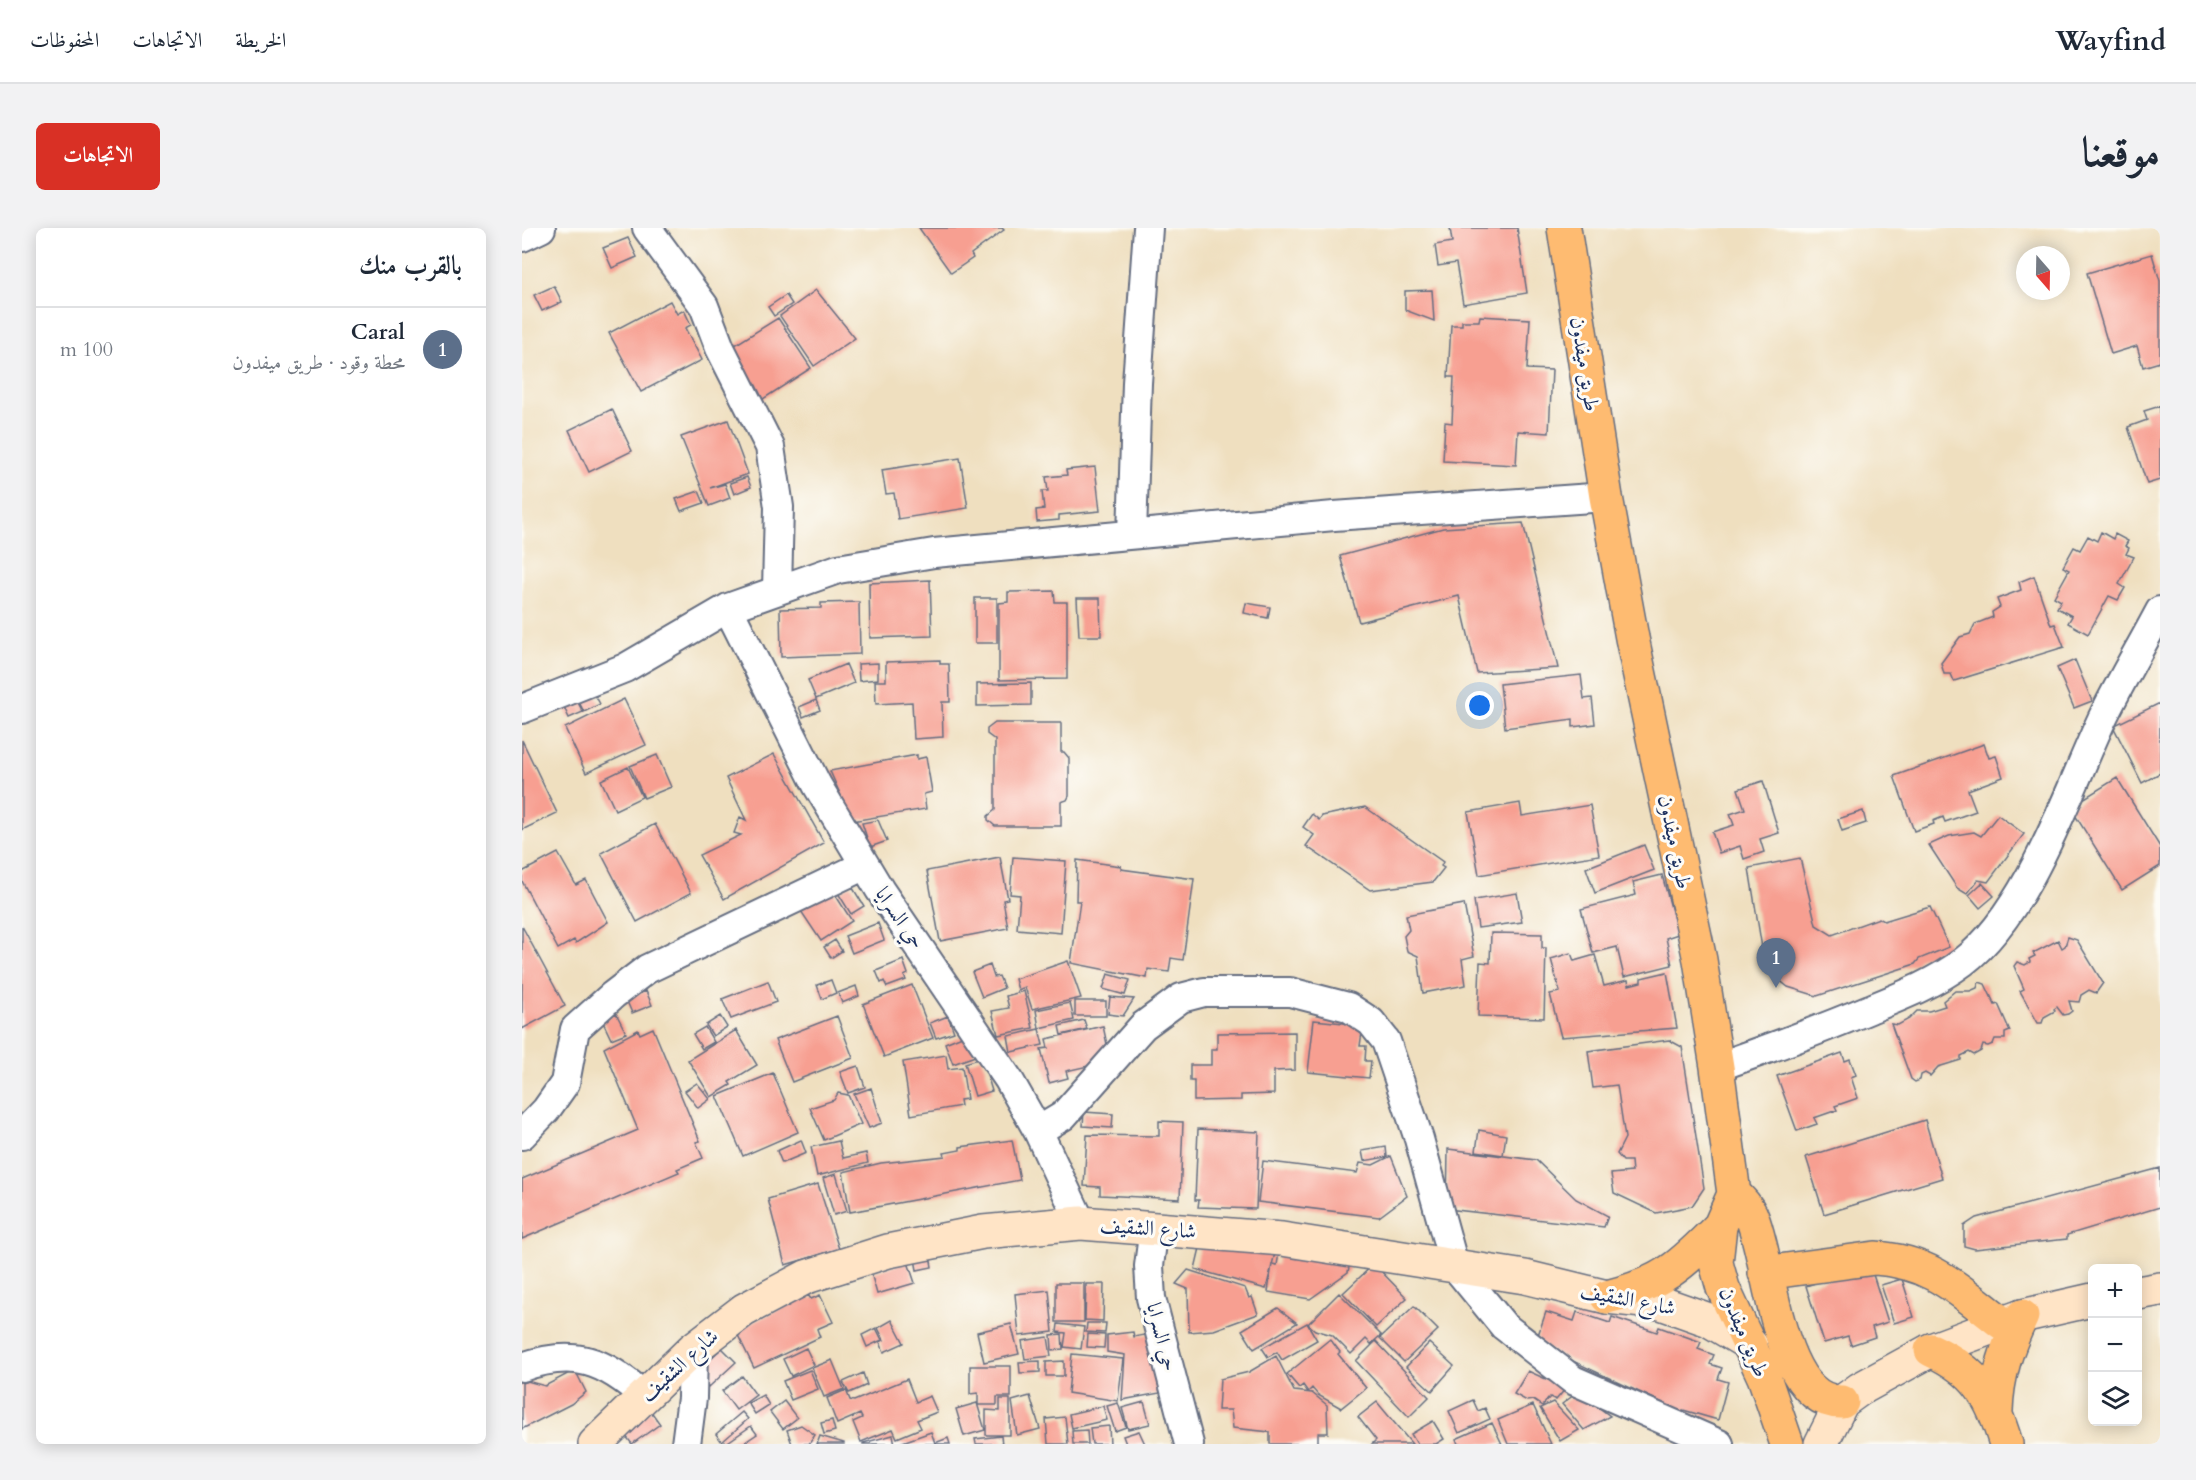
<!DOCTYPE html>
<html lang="ar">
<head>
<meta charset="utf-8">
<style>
  body { margin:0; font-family:Cardo,Amiri,serif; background:#f2f2f3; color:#1f2937; direction:rtl }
  .controls { position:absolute; right:18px; bottom:18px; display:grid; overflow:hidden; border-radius:9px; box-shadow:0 3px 15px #0003 }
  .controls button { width:54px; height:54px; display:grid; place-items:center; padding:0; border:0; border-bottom:2px solid #e0e1e3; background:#fff; color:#1f2937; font:30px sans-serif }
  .compass { position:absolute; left:1494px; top:18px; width:54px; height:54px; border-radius:50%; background:#fff; box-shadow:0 3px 15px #0003; rotate:160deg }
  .you { position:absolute; left:958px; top:478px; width:21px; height:21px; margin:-15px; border:4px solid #fff; border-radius:50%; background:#1a73e8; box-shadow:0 0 0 9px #1a73e833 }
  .badge { display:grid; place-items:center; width:39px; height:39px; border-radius:50%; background:#d93025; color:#fff; font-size:20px; font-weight:700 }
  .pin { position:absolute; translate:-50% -50px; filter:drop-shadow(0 2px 3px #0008) }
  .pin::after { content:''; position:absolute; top:32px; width:21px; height:18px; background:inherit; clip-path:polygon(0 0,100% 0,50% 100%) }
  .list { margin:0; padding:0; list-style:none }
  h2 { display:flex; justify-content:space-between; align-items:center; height:78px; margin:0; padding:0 24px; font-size:26px }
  h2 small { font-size:20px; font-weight:400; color:#747a83 }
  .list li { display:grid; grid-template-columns:39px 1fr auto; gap:18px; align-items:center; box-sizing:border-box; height:84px; padding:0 24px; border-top:2px solid #e0e1e3 }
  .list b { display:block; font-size:22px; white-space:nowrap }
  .list p { margin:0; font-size:20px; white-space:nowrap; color:#747a83 }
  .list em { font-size:20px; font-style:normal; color:#747a83 }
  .icon { flex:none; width:33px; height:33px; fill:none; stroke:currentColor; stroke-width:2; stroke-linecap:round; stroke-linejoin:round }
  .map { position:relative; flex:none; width:1638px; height:1216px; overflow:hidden; direction:ltr; border-radius:9px }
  header { display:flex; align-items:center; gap:36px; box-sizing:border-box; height:84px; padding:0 30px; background:#fff; border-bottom:2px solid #e0e1e3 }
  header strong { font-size:28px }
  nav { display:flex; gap:33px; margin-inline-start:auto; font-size:21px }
  .intro { display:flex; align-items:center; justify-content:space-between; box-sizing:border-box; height:144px; padding:0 36px }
  h1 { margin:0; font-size:42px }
  .button { padding:15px 27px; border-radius:9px; background:#d93025; color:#fff; font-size:21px; font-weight:700 }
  main { display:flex; gap:36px; padding:0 36px }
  aside { flex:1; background:#fff; border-radius:9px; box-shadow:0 3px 15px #0003 }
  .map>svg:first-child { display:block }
</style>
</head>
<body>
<header>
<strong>Wayfind</strong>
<nav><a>الخريطة</a><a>الاتجاهات</a><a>المحفوظات</a></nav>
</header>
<div class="intro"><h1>موقعنا</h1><a class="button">الاتجاهات</a></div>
<main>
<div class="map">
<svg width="1638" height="1216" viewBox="0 0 1638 1216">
  <rect width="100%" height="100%" fill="#fdfcf7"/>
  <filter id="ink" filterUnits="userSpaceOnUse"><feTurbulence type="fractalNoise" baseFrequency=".0167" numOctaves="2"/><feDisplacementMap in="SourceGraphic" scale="12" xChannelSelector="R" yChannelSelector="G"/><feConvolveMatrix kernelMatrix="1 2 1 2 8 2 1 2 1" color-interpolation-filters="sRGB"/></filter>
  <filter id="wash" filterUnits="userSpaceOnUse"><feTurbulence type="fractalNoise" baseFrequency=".008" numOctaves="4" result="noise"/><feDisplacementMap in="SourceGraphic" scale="24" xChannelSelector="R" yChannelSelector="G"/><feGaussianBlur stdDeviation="1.35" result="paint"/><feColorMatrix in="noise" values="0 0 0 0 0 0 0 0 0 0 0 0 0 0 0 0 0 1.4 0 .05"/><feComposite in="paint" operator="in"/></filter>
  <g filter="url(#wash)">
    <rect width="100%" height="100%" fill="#efdfbf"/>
    <g id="blocks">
      <path fill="#f79f91" d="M397,0h83l2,2 -33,24 2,4 -22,15z
        M928,0h67l10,65 -64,11 -7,-41 -18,3 -3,-21 17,-3z
        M106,10l9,19 -25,11 -9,-20z
        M1630,26l8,27v81l-17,5 -6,-21 -26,8 -24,-81z
        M32,58l8,16 -20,9 -8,-16z
        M294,62l39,48 -41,28 -34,-50z
        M910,62l2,31 -29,-11v-19z
        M264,67l6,9 -18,12 -6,-9z
        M148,73l7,13 7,-4 7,15 -6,3 17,32 -61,32 -32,-59z
        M958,88l50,3 -3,50 25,1 -3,63 -31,-2 -2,34 -73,-4 2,-39 7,1 2,-46h-6l3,-52h11v-4h17z
        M256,90l33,50 -51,33 -33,-51z
        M1638,178v74l-13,4 -19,-57 19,-7 -3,-9z
        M90,181l20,42 -43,21 -20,-42z
        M206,192l20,54 -38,14 15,-4 5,14 -21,8 -28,-69z
        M438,230l8,50 -70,11 -4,-26 -8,1 -4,-24z
        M573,239l5,44 -41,4v5l-22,2 -1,-12 8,-1 -2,-18h6l-2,-14 21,-2 -1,-5z
        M225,249l4,10 -17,7 -4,-11z
        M177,263l5,12 -23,8 -5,-12z
        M1001,295l35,145 -81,5 -18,-77 -100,26 -19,-66 103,-28z
        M1579,304l12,7 2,-5 13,7 -3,5 4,2 -3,6 8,3 -15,27 6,4 -7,12 -9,-4 -21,38 -20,-11 4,-7 -15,-8 4,-7 -7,-4 15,-27 -6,-3 11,-20 6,3 8,-14 9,5z
        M1512,348l17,49 4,-1 9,23 -110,34 -3,-7h-7l-3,-11 19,-26 10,-3 5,-10 18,-7 -1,-5 8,-5 -3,-8 24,-9 -2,-8z
        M408,352l2,56 -62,2 -1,-55z
        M532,363l1,11h12v77l-68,1v-77l9,-1v-10z
        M453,370h22v45h-22z
        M555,370h23l1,38h-22z
        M337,374l1,52 -79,3 -1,-48 41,-1v-5z
        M724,375l24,4 -2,11 -24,-5z
        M418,432v4h9l1,38h-8l1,35 -29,2 -2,-37 -36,2 -1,-23h11v-19z
        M1553,432l17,41 -18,7 -17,-40z
        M356,435v16l-19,2 -1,-17z
        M324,436l8,19 -38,16 -8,-19z
        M1059,447l3,24 8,-1 3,26 -22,3v-8l-68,9 -5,-44z
        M509,455v22l-54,1v-22z
        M72,465l6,11 -16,8 -6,-12z
        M102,471l22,46 -60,28 -21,-45z
        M294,472l4,10 -17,7 -4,-10z
        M55,473l6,11 -14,6 -5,-11z
        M1638,475v70l-18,10 -29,-57z
        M473,495h66v29h3l5,6v38l-2,4 -6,2v24h-66l-7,-6v-4l7,-6v-70l-8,-6v-5z
        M0,512l35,73 -35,17z
        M1462,516l5,14 7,-2 7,21 -35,13 8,21 -31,11 -2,-5 -10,4 1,3 -20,7 -20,-55z
        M252,526l50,89 -100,56 -25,-44 42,-20 -7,-2 6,-16 6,3 -20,-42z
        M135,527l14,32 -27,11 -14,-32z
        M395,527v4l9,-2 6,35 -8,2 2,15 -74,12 -22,-50z
        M106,539l14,30 -27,13 -14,-30z
        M1595,550l43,69v19l-38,24 -52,-83z
        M1241,553l16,52 -19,6 4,13 -20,7 -4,-13 -21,7 -7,-21 22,-7 -4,-11 15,-5 -7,-20z
        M998,575l2,13 68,-11 9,50 -120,20 -11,-63z
        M843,579l78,55 -2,4 3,2 -11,14 -63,8 -64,-44 8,-11 -11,-8 9,-13 7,6 3,-4z
        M1341,583l3,12 -24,8 -4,-12z
        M1476,587l26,19 -36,48 -10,-2 -11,14 -10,-6 -28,-43 20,-9 25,-4 7,4z
        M356,592l9,21 -17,6 -8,-24z
        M133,596l36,69 -54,29 -36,-69z
        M1122,617l10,25 -59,23 -9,-25z
        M36,625l18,32 10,-5 22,42 -32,21 -2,-3 -16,9 -36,-68v-9z
        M478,629l8,42 -5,1 5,28 -68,13 -13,-70z
        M491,629l53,4 -5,72 -44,-4 3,-34 -10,-1z
        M1278,630l16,67 16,10 47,-17 5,3 46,-14 19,40 -30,12 -4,5 -98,32 -29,-9 -15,-12 -11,-27 -13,-80z
        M555,632l44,6v3l73,10 -11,81 -12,-2 -2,14 -21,-3 -1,9 -76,-15 9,-62h-4z
        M1140,647l16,59 -12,4 6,27 -48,12 -7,-30 -24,6 -12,-44 55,-14 -3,-13z
        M1460,655l12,13 -14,12 -11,-13z
        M329,657l13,21 -13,8 -13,-21z
        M309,660l21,33 -31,20 -22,-33z
        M995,665l5,29 -44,6 -4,-28z
        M942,676l10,52 -12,3 4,26 -43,8 -5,-37 -11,-5 -3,-15 5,-6 -3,-15z
        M356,695l6,17 -32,13 -7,-17z
        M0,698l43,80 -43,23z
        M969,705l51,1v14h4l-2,70 -66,-2 2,-54 10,1z
        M1546,709l9,3 26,43 -7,10 -7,-3 -8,5 -2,7 -10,-1 3,10 -4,3 -5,1 -6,-8 -3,2 1,2 -11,6 -2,6h-4l-18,-32 4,-2 -10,-23 3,-4 8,3 5,-3 -1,-3 6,-3 -2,-3 25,-13 4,8 3,-2z
        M313,712l7,11 -11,7 -7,-11z
        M1049,725l3,8 21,-6 9,31 24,-6 1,5 12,-3v-4l26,-6 10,56 -116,9 -11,-43 10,-2 -9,-33z
        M381,732l5,14 -4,2 2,4 -19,7 -3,-6 -3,2 -5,-12z
        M546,733l13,37 -49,11 -7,-22 -7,3 -3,-11z
        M468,737l4,12 5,-1 5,12 -22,9 -10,-25z
        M586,746l22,6 -5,15 -22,-6z
        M309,752l5,13 -14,6 -5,-14z
        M246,753l8,21 -45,17 -9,-20z
        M1457,754l6,2 10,21 3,-1 12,27 -5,2v6h-10l-2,5 -5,2 -5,-1 -2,6 -7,4 -5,-3 -8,4v4l-23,7 -8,9 -5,-3 -4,2 -1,5 -5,2 -4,-3 -20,-55 7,1 11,-6 8,-8h12l16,-5 -2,-5 12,-10h15l7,-3z
        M390,757l21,53 -49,19 -21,-53z
        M334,758l3,10 -17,7 -4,-10z
        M124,763l6,14 -20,8 -6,-14z
        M502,763l9,37 -35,7 -6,-24 17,-3 -3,-12z
        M588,769l24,2 -11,17 -15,-2z
        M553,773h31v15h-31z
        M548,775l4,17 -35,8 -3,-18z
        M94,785l10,20 -15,6 -9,-19z
        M198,788l7,11 -14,9 -7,-11z
        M315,788l16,42 -61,24 -17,-42z
        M426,788l6,16 -18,6 -6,-15z
        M562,792l3,9 -26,6 -2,-9z
        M792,792l49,5 -3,21h6l-1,15h6l-2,17 -61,-6z
        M581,798l5,23 -2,13 -40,9 2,7 -19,5 -8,-34 7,-1 -2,-9z
        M183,799l9,15 -12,7 -9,-15z
        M131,800l47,113 -4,1 7,16 -26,11 2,3 -157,67v-60l116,-49 -34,-82 34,-18 2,4z
        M517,801l4,16 -32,7 -3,-16z
        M214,802l21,35 -28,17 2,3 -20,12 -23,-37z
        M773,804v38l-21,1v23l-33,1v5l-47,1v-20h-4v-16h21v-16h6v-16z
        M445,806l8,22 -22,8 -8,-21z
        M1147,812l13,7 22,141 -12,18 -36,7 -42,-20 -3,-19 21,-2 -1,-11h-8l-6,-7 8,-16 -8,-53 -24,3 -5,-37z
        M1320,825l3,8 5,-2 6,16 -5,2 7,21 -23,8 2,4 -23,8 3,6 -20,7 -20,-55z
        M424,827l2,14 14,-2 5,32 -7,1 1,6 -50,9 -8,-53z
        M460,830l10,33 -17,5 -10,-33z
        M336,838l7,21 -17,6 -8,-21z
        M251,845l25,59 -55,24 -26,-60z
        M175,855l13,16 -12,9 -13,-17z
        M349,860l11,35 -13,5 -15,-34z
        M316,865l10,2 13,29 -37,16 -14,-32 24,-8z
        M562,884l29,2 -1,14 -29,-2z
        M1403,892l17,58 -118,36 -18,-57z
        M637,893l24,1 -3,77 -80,-4v-8l-16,-1 3,-51 72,1z
        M676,901l61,3 -3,77 -58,-2 1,-7h-4z
        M957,902l27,5 -3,20 -27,-4z
        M279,912l5,13 -24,10 -5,-12z
        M490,912l8,40 -170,32 -7,-40 38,-9 64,-7 -1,-3 16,-3v-3z
        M317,913l4,17 23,-5 2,10 -51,13 -6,-29z
        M864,919l1,10 -23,4 -2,-10z
        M926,921l88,11 40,39 32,17 -4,11 -157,-18z
        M869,928l16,40 -28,21 -121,-15 5,-41 94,12 3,-10 13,2z
        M1638,940v39l-93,28v4l-92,10 -11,-3v-20l12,-8z
        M314,946l11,37 -13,4 -11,-37z
        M296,956l21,65 -54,16 -17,-66z
        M681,1007l73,14 -10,40 -71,-20z
        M758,1019l71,11 -3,14 -38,27 -42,-7 4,-28 5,1z
        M408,1027l2,12 -15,3 -2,-11z
        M386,1034l7,21 -38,11 -6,-21z
        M852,1036l33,34 -31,29 -33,-34z
        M1348,1037l18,57 -16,5 3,10 -24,8 -3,-9 -24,7 -18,-57z
        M666,1042l57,18 4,10 3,-1 6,17 -44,16 -25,2 -1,-43 -12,-5z
        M1380,1051l12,38 -20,6 -13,-38z
        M534,1055h28v39h-28z
        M564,1056h18l-1,37 -18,-1z
        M527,1062l4,42 -34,4 -4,-42z
        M817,1065l42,42 -10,9 -5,-5 -15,15 -19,-19 -17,-5 -7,-6z
        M286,1067l3,4 9,-4 13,27 -16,7 3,8 -66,31 -18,-37z
        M892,1078l24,24 -34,32 -24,-24z
        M756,1080l19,15 -43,26 -12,-19z
        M1024,1084l28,9 3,-9 33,11 2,-6 45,15 2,-5 42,15 -3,7 16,6 -4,9 12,4 -4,11 10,3 -10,38 -35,-10 -1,2 -135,-63 -10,-11z
        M370,1092l12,23 -20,9 -4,-10 4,-2 -6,-12z
        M565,1095h19l-1,10 -19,-1z
        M785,1095l10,17 -35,20 -5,-8 -9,5 -6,-9z
        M489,1096l8,30 -35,8 -7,-30z
        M536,1096l26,3 -3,22 -17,-2 2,-14 -9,-1z
        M354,1100l6,12 -15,7 -5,-12z
        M611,1104l1,5 16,-3 10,59 -38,7 3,-45 -18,-3v-17z
        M540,1106l1,15 -11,1 -1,-15z
        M566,1106l17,1 -1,13 -17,-1z
        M526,1109l3,19 -26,3 -3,-18z
        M808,1111l10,13 -2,2 28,34 -25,20 -23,-13 -6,-7 -4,4 -5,-7 -4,3 -12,-14z
        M854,1113l53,56 -20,20 -53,-56z
        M907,1115l25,23 -22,25 -26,-24z
        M200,1120l14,14 -27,25 -13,-15z
        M284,1120l8,17 -23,11 -8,-17z
        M550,1126l51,5 -5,42 -50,-8z
        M754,1128l18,35 18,2 15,12 1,28h-10v11h-48v-12l-37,-4 -2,-18h-13l2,-31 29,-7z
        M310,1132l12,29 -20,8 -12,-29z
        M518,1133v11l-20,1 -1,-11z
        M542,1133v15h-18v-14z
        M448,1138h41v31h-14v8h-19v-12l-8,1z
        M53,1142l11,22 -15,12 -49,25v-46l5,-2 18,5z
        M288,1142l8,19 -27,11 -8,-19z
        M1006,1143l38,17 -10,12 -6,-3 -8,9 -9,-6 -6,1 -13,-7z
        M341,1145l4,12 -18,8 -6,-11z
        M220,1148l14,19 -20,15 -14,-19z
        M385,1151l9,23 14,-6 7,16 -20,8 4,8 -24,10 -4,-9 -32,13 -8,-20 9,-4 -2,-4 -23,10 -10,-26 19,-8 4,10 4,1z
        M1056,1164l32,24 -26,14 -22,-26z
        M241,1167l6,10 -14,9 -7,-11z
        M508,1168l10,33 -23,6 -5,-34z
        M478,1171h10v36h-24v-25l14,1z
        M951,1172l5,11 7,-3 5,11 -31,14 -10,-22z
        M262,1173l13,17 -14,11 -13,-17z
        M622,1174l6,22 -22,5 -6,-21z
        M855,1174l35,42h-40l4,-4 -18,-23z
        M1031,1174l26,28 -19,11 -20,-33z
        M455,1175l8,27 -21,6 -8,-27z
        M596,1175l8,24 -11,4 -8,-25z
        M1011,1177l18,39h-43l-10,-24z
        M581,1178l4,14 -35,8 -3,-14z
        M128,1182l10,14 -28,20 -10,-13z
        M220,1184l6,7 -26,23 -6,-8z
        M543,1189l3,27h-20l-2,-25z
        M310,1192l3,11 -11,3 -3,-11z
        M911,1193l11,18 -8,5h-19l-6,-10z
        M970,1195l10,21h-44l-2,-5z
        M279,1197l14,10 -6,9h-17l-5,-14z
        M229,1198l6,8 -15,10h-17z
        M587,1198l1,18h-18l-2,-16z
        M565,1202l1,14h-15l-1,-13z
        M617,1203l6,13h-19l-3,-8z
        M409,1204l4,11 13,-5 2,6h-53z
        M371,1207l2,9h-32v-1z
        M298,1208l24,7v1h-27z
        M479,1208l1,8h-26l-1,-5z"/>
    </g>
  </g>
  <g filter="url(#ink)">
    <use href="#blocks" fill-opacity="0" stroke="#656d80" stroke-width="1.5"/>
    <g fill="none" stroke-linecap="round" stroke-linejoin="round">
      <g stroke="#656d80" stroke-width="32">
        <path id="street" d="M125,0l57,78 16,42 50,99 9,60 -2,83
          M0,9l19,-9
          M610,306l5,-151 11,-155
          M206,380l89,177 63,105 129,190 29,51 43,92
          M0,481l103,-41 103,-60 110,-39 96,-16 400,-37 272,-19
          M1195,839c51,-18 103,-37 153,-58 32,-13 65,-26 93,-47 65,-49 105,-170 139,-243 18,-37 39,-72 58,-108
          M516,903l25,-15 80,-90 38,-28 23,-6h86l58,15 23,15 15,19 33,98 35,126 50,61 69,54 146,64
          M0,907l24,-25 19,-27 10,-54 38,-34 34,-26 218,-104
          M632,999l-5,39 2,32 38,146
          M0,1139c52,-18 82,-7 122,29
          M164,1216l6,-46 1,-49"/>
      </g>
      <g stroke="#656d80" stroke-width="36">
        <path id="secondary" d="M1616,1065l22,-4
          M73,1216l98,-95 51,-39 62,-33 82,-26 95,-19 98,-9 201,16 57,9 186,29 82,20 54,6 48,17 42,25
          M1299,1216l21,-42 18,-13 71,-39 91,-34 70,-16"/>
      </g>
      <g stroke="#656d80" stroke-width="36">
        <path id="primary" d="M1042,0l42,269 26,141 68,322 17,107 17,127 -14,32 -4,37 7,25 41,89 23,67
          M1212,966c7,6 13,13 17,21 20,44 25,189 91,187
          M1243,1045l110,-15c56,3 85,33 127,65
          M1085,1069c56,-14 74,-31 113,-71
          M1409,1122c46,21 61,47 75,94
          M1474,1183c1,-36 11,-64 26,-95"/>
      </g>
      <use href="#street" stroke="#fff" stroke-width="28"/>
      <use href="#secondary" stroke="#ffe4c6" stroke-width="33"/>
      <use href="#primary" stroke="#febb71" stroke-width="33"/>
    </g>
  </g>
  <g text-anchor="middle" stroke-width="6" stroke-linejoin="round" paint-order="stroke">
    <g font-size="21" fill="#1b2f5e" stroke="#fdfcf7">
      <text transform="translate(1063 136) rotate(81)" y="7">طريق ميفدون</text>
      <text transform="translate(1153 614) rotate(78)" y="7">طريق ميفدون</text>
      <text transform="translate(378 690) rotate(56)" y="7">حي السرايا</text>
      <text transform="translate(626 1000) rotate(4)" y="7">شارع الشقيف</text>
      <text transform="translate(1106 1071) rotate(11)" y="7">شارع الشقيف</text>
      <text transform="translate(1222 1104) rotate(67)" y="7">طريق ميفدون</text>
      <text transform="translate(640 1109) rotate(76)" y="7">حي السرايا</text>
      <text transform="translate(157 1137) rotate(-42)" y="7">شارع الشقيف</text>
    </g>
  </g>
</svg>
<div class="controls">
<button>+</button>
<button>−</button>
<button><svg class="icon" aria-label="layers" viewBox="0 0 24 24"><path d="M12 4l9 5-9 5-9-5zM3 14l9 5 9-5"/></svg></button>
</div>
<svg class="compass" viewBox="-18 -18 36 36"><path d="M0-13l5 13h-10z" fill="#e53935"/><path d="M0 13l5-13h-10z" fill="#747a83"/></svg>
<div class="you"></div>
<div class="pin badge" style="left:1254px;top:760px;background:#5c6f8a">1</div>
</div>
<aside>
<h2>بالقرب منك<small></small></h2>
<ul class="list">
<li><span class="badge" style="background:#5c6f8a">1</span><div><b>Caral</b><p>محطة وقود · طريق ميفدون</p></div><em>100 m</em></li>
</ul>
</aside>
</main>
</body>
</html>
